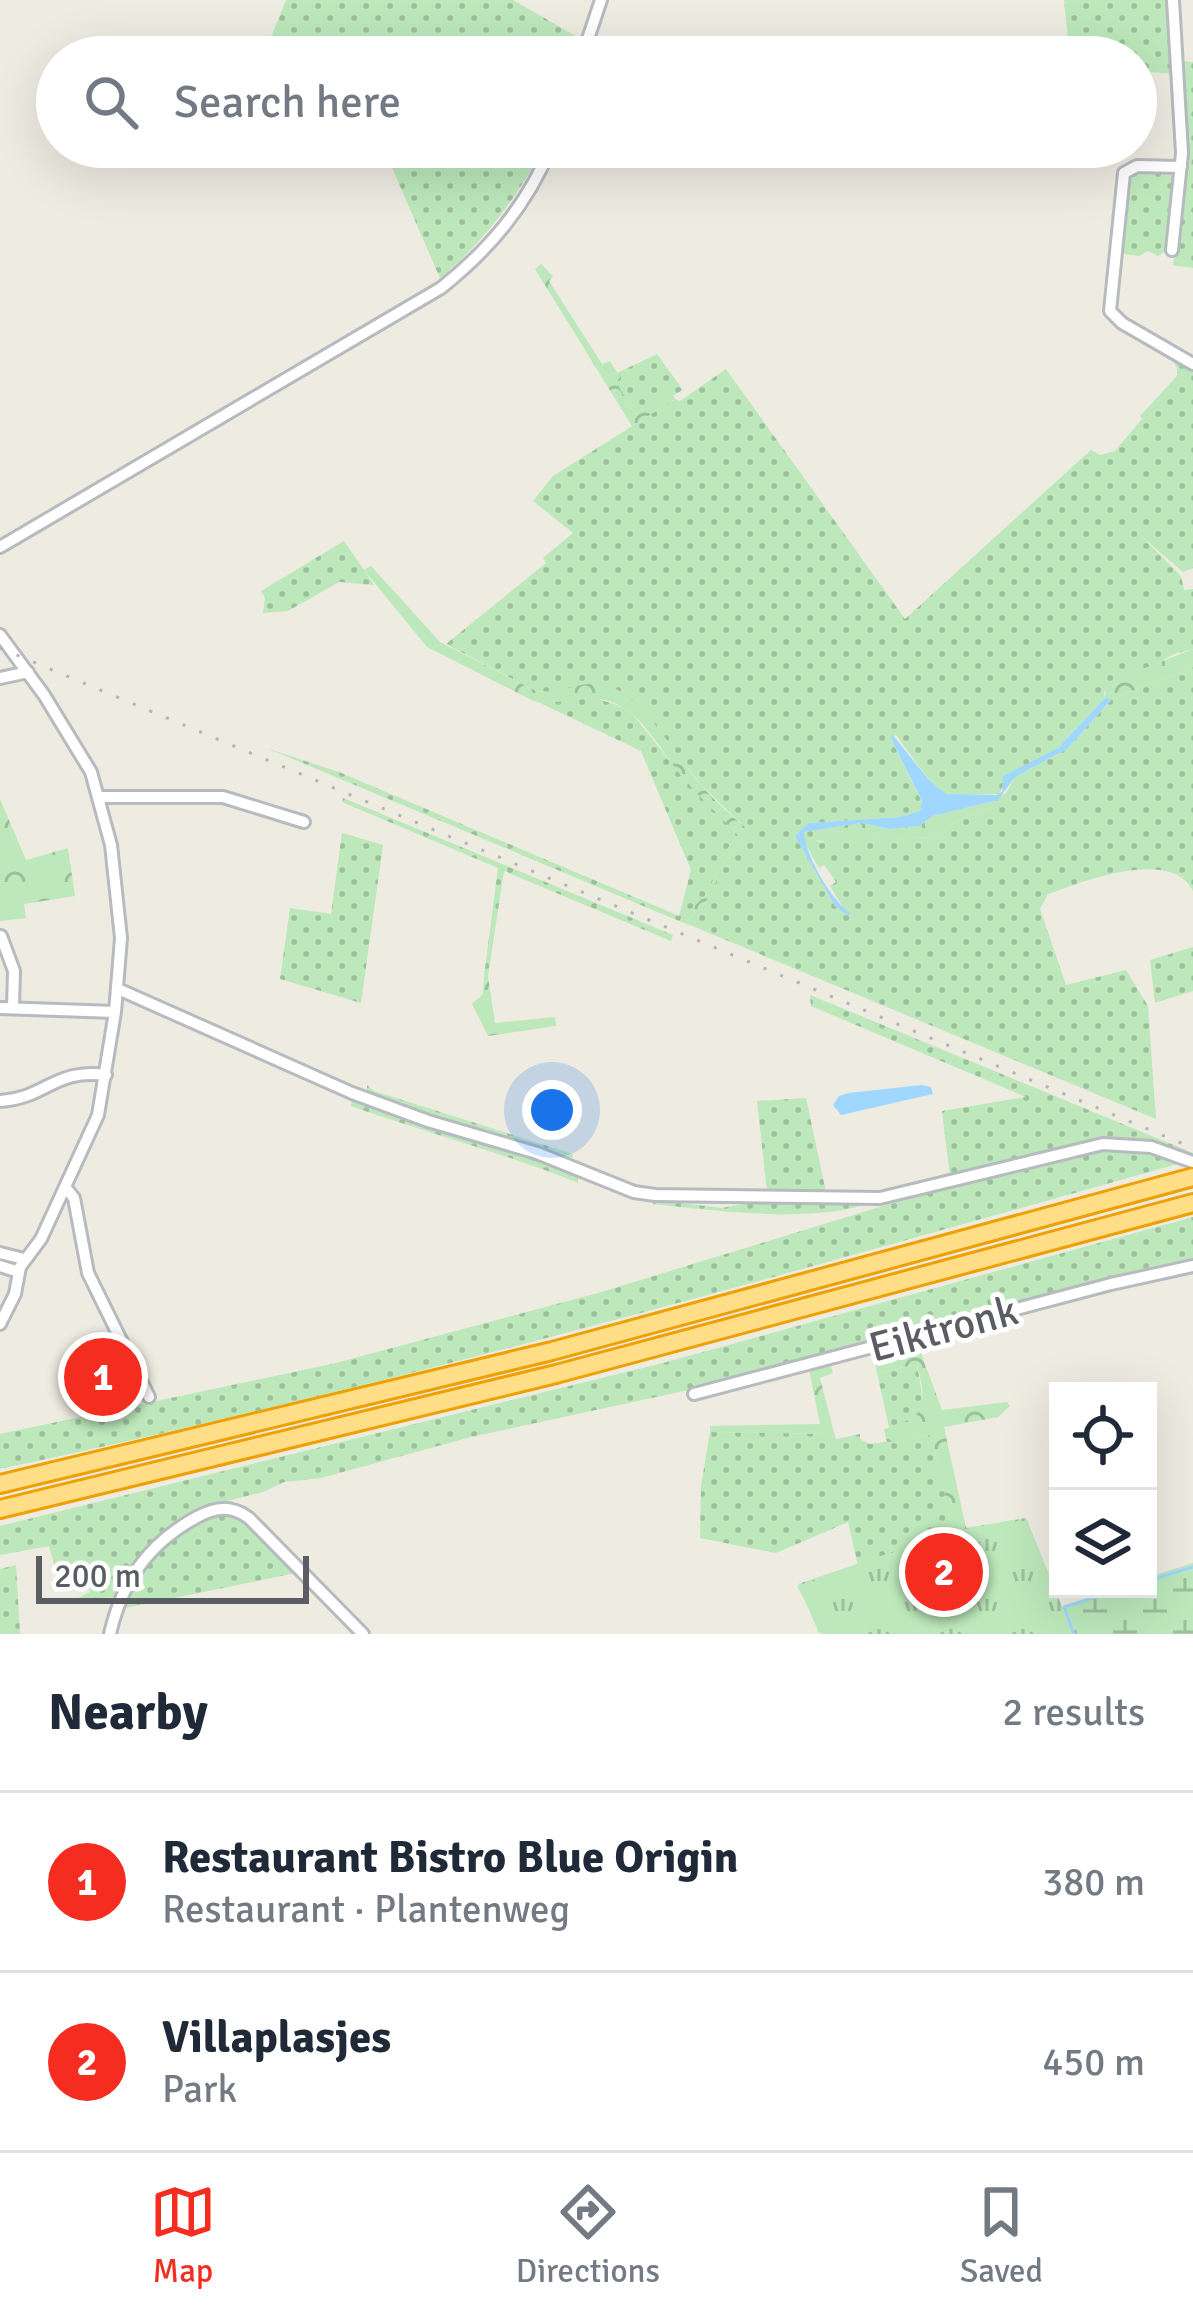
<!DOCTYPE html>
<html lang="en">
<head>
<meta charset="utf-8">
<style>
  body { margin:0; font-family:Signika,sans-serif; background:#f6f6f7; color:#1f2937 }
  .controls { position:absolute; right:36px; bottom:36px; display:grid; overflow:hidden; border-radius:0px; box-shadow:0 12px 48px #0002 }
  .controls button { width:108px; height:108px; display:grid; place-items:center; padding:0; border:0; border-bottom:3px solid #e0e1e3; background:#fff; color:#1f2937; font:60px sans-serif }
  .scale { position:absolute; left:36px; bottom:30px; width:273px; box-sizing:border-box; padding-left:12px; border:6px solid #5a5e63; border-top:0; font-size:33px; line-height:42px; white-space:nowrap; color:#5a5e63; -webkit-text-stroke:9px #fff; paint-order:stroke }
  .you { position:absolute; left:552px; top:1110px; width:42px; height:42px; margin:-30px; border:9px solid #fff; border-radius:50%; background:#1a73e8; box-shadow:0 0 0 18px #1a73e833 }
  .badge { display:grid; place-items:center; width:78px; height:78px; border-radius:50%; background:#f52d20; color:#fff; font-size:39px; font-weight:700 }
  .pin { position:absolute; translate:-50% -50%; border:6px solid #fff; box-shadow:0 3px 12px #0006 }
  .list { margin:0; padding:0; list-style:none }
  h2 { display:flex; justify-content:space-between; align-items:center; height:156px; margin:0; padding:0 48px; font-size:51px }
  h2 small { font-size:39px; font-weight:400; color:#747a83 }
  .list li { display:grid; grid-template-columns:78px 1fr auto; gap:36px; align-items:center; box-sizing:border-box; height:180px; padding:0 48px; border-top:3px solid #e0e1e3 }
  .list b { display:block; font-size:45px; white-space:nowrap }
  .list p { margin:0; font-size:39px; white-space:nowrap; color:#747a83 }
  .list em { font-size:39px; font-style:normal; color:#747a83 }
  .icon { flex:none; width:66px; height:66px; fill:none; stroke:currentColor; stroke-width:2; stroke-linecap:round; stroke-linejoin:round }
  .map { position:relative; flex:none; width:1193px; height:1634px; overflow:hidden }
  .search { position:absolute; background:#fff; box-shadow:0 12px 48px #0002; left:36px; right:36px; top:36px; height:132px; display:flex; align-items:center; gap:30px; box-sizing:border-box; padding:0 42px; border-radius:66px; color:#747a83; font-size:45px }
  .sheet { height:516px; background:#fff }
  nav { display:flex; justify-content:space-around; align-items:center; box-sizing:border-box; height:168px; border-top:3px solid #e0e1e3; background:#fff; font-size:33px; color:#747a83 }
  nav a { display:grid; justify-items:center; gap:6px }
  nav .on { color:#f52d20 }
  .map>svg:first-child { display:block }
</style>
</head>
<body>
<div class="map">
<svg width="1193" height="1634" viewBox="0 0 1193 1634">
  <defs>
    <pattern id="grass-dots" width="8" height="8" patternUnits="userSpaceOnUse" patternTransform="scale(3)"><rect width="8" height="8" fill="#bce8bb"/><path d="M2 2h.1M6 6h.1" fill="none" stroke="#9cbf9c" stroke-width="1.8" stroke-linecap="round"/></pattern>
    <pattern id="forest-crowns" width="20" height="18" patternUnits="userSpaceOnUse" patternTransform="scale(3)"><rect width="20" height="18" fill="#bce8bb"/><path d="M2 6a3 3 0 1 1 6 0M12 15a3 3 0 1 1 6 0" fill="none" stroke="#9cbf9c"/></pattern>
    <pattern id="wetland-marsh" width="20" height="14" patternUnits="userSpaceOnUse" patternTransform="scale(3)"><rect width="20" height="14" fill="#bce8bb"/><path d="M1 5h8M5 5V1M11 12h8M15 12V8" fill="none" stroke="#9cbf9c"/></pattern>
    <pattern id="park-tufts" width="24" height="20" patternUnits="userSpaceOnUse" patternTransform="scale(3)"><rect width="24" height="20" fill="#bce8bb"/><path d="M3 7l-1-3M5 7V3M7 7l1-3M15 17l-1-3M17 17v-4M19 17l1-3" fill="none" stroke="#9cbf9c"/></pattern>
  </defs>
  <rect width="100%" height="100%" fill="#eeebe1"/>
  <path fill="url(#grass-dots)" d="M286,0h227l68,39 -6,18h-312z
    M1064,0h107l5,74 -40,-3v-14h-35v-6l-32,-3z
    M1179,61l14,1v206l-20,-3 10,-81z
    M383,147h161c-27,50 -60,95 -104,131z
    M1128,171h50l-8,77 -12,8 -10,-5 -9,5 -21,-3z
    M1168,352l25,14v202l-10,4 -43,-37 41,41 3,14 9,-1v60l-19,5 -70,38 1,6 -47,50 -56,39 -2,7 -54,1 -17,-15 -33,-45 -5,4 31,63 -2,9 -20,6 -92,6 -13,13 40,70 9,3 -14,-23 6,-4 -12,-17 -5,3 -14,-25 -1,-11 9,-2 2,10 4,2 114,-5 26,-17 39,-13v-10l8,-4 9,-16 52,-28 45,-50 81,-32v224c-21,-44 -110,-10 -145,3l-8,15 26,76 60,-15 22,36 8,113 -471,-196 26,-27 10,-30 26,-25 2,-10 -47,-45 -59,-75 -15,-13 -92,-7 -90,-47 100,-81 -3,-5 30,-25 -40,-32 20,-25 122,-77 5,2 46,-32 179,250 186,-169 9,5 15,-4 27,-32 -2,-3 37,-40v-8z
    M657,354l26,36 -47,26 -21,-35 5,-4 -3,-4z
    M344,541l30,44 -35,-3 -51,29 -25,2 2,-15 -4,-7z
    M595,698l28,9 11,9 52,65 52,54 -18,24 -11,33 -30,29 -410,-172 70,23 340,144 12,-46 -50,-119 -105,-50z
    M343,798l330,137 -2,6 -167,-70 -16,105h-4l14,-108 -156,-66z
    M342,833l41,12 -22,158 -81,-24 10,-71 41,6z
    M1193,947v44l-38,12 -5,-43z
    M810,995l383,158v4c-81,-34 -163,-2 -243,20l-8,-66 84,-14 -215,-91z
    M367,1085l7,6 199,63 -1,4 -205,-64z
    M806,1098l20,94 -59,-1 -10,-90z
    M352,1101l216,69 10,6v7c-74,-30 -151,-50 -227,-77z
    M1124,1149l57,14c-391,110 -783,222 -1181,306v-35l332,-70 266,-71 285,-87 203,-54z
    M655,1200l67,8 31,-6 116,1c-54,21 -159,7 -217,1z
    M1193,1217v43l-486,126 -236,51 -150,41 -37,4 -21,10 -60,15 -46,30 -21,24 -19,36 -43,3 16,-8 -4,-18 -28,4 -9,-32 -49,9v-29l663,-163z
    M917,1364l7,42 -11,14 -24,7 -12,-54z
    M710,1432l120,2 2,6 28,-6v5l10,5 60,-9 24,96 -96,35 -10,-44 -72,31 -76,-15 1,-52z
    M221,1511l20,6 55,56 -176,36c24,-55 49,-73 101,-98z
    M16,1565l4,69h-20v-65z"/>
  <path fill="url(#forest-crowns)" d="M541,264l12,12 -4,5 53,83 8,-3 10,16 -4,5 20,34 36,-22 3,5 -43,27 -97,-157z
    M371,566l69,76 96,49c23,4 44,-10 66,-7 39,7 74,73 99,101 14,17 32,31 48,46l-2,10 -26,25 -10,30 -26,27 -6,-2 30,-29 11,-33 18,-24c-17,-18 -36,-35 -52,-54 -23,-25 -43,-70 -77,-80 -25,-7 -50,5 -75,0l-107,-54 -63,-77z
    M1193,649v18l-81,32 -7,-1 1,-11 6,-6z
    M0,799l26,61 42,-12 7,48 -51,8 2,14 -26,3z
    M998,800v7l-39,13 -26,17 -104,5 -14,-2 -2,-10 48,-7 29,6 29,-3 14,-10z
    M484,976h4l7,47 60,-6 1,9 -68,10 -16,-32 11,-10z
    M919,1348l23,62 65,-8 3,4 -12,11 -54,10 22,101 60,-10 47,116h-230l-4,-10 -20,9 -21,-49 156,-53 -24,-96 -43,7 -3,-13c45,-14 43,-22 33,-65l-40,9 -2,-11z
    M830,1363l3,10 -13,5 16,62 -5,1 -2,-7 -119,-2v-6l110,-2 -11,-55z"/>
  <path fill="url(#wetland-marsh)" d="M1193,1563v71h-119l-10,-27 51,-18h33v-12z"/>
  <path fill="url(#park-tufts)" d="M1026,1518l47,116h-251l-25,-48 157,-55z"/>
  <path fill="#a0d7ff" d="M1105,698l7,1 -45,50 -52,28 -17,23 -65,16 -14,10 -29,3 -29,-6 -57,9c1,23 27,68 46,81l-2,3 -13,-10 -40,-70 13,-13 92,-6 20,-6 2,-10 -31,-62 1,-5 37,46 17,14 50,1 6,-3 1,-16 55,-28z
    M922,1085l9,2 2,7 -92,21 -8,-10 6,-9 9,-3z"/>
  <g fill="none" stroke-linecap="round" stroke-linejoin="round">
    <path stroke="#a0d7ff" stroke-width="3" d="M1148,1581l45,-14
      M1074,1634l-10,-27 57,-18"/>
    <g stroke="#b7babf" stroke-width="16">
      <path id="minor" d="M582,57l19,-57
        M1181,167l-44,-1 -13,7 -14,138 12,12 71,41
        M1172,250l10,-97 -9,-153
        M0,547l441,-259c49,-39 86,-83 110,-141
        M0,635l44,60 47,77 20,73 10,93 -6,74 -17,103 -57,124 -21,28 -5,27 -15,30
        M0,678l28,-6
        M100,797h123l81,25
        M1,936l13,35 -1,37
        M118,989l234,104 76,28 109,32 97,39 21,3 225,3 223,-54 48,3 42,15
        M0,1008l115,4
        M0,1101c47,-3 54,-33 106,-26
        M65,1187l9,11 14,75 61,124
        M0,1253l24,6
        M0,1266l19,6
        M694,1394l417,-110 82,-18
        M110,1634c12,-53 39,-91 87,-117 19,-10 34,-12 52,1l114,116"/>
    </g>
    <g stroke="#efa000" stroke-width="22">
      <path id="highway" d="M0,1484l552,-133 641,-174
        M0,1509l556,-135 637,-171"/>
    </g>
    <use href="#minor" stroke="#fff" stroke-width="10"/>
    <use href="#highway" stroke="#ffde87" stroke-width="16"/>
    <path stroke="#b3b4b4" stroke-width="3" stroke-dasharray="3 15" stroke-linecap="butt" d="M0,648l1193,500"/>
  </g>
  <g text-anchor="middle" stroke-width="10" stroke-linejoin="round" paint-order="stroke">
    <g font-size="42" fill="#5a5e63" stroke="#fff">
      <text transform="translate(943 1328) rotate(-15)" y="15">Eiktronk</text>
    </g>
  </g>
</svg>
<div class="controls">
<button><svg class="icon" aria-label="locate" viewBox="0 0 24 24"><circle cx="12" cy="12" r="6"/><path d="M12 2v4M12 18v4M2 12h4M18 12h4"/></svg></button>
<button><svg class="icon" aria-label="layers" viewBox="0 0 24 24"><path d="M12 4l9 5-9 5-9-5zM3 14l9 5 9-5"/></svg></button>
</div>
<div class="scale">200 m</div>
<div class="you"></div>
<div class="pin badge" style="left:103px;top:1377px">1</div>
<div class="pin badge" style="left:944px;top:1572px">2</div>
<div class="search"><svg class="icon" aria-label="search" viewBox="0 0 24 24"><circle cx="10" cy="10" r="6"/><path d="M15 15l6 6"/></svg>Search here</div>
</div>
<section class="sheet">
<h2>Nearby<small>2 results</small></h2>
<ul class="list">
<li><span class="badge">1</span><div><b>Restaurant Bistro Blue Origin</b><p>Restaurant · Plantenweg</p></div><em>380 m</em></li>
<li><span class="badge">2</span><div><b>Villaplasjes</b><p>Park</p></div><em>450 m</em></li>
</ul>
</section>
<nav>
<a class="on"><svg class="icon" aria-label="map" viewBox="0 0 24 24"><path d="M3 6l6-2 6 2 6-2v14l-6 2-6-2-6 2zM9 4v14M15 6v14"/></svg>Map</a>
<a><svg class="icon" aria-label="directions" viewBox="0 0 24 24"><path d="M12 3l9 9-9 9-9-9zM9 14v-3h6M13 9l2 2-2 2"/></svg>Directions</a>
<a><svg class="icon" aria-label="saved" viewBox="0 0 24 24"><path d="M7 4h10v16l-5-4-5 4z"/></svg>Saved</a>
</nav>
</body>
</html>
